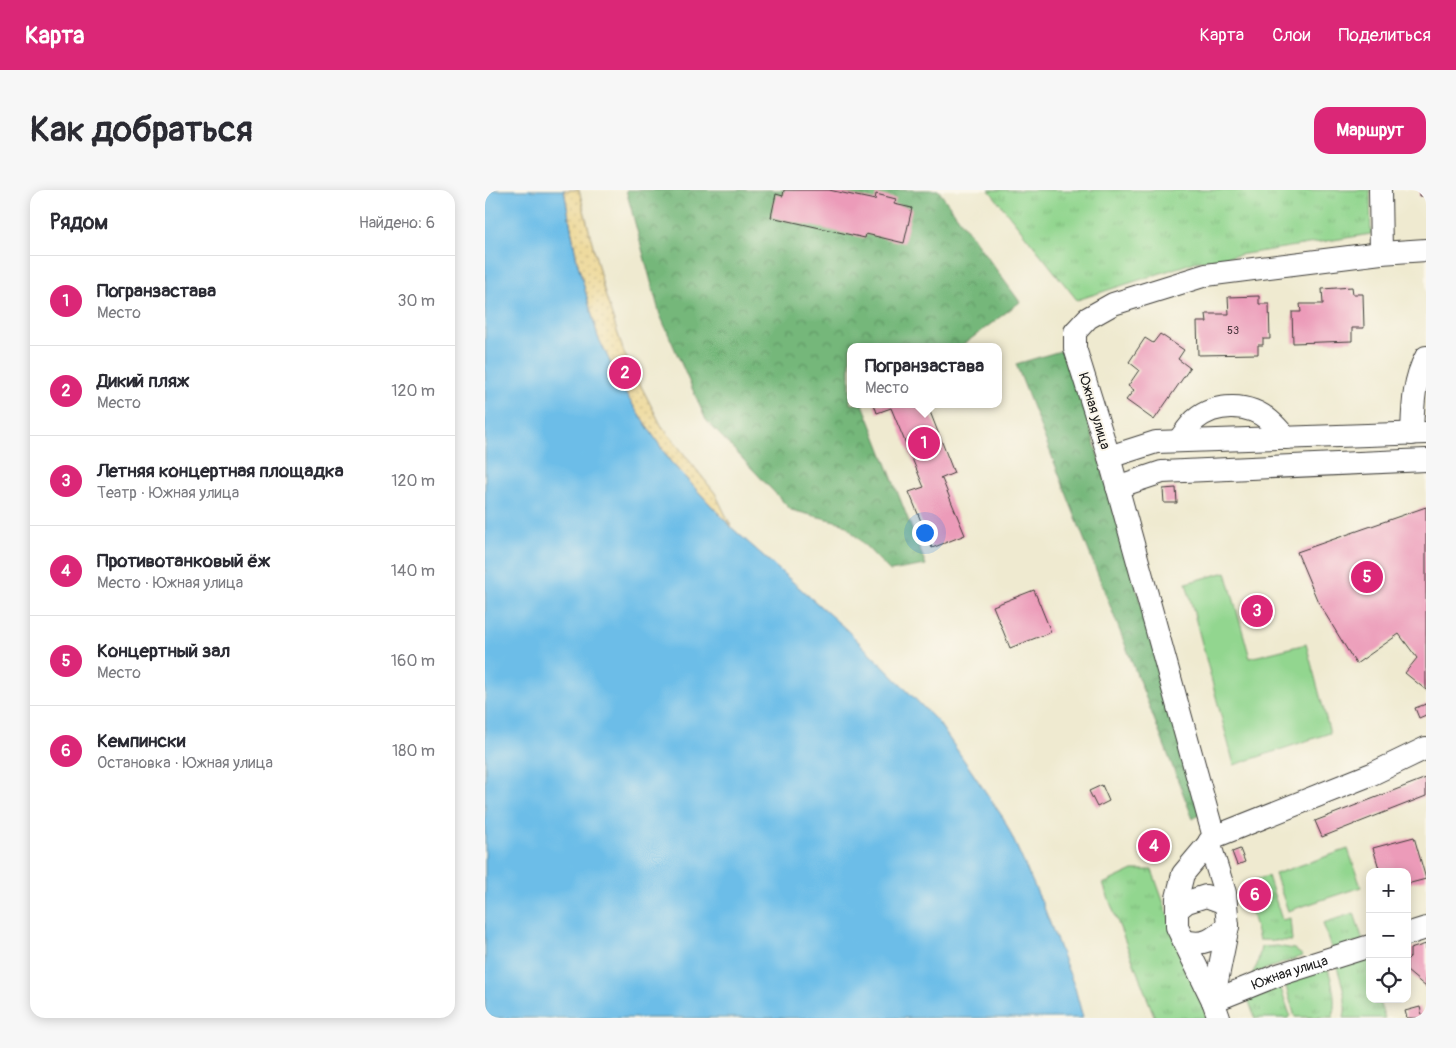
<!DOCTYPE html>
<html lang="ru">
<head>
<meta charset="utf-8">
<style>
  body { margin:0; font-family:Pangolin,sans-serif; background:#f7f7f7; color:#2b2b33 }
  .controls { position:absolute; right:15px; bottom:15px; display:grid; overflow:hidden; border-radius:10px; box-shadow:0 2px 12px #0003 }
  .controls button { width:45px; height:45px; display:grid; place-items:center; padding:0; border:0; border-bottom:1px solid #e1e1e2; background:#fff; color:#2b2b33; font:25px sans-serif }
  .you { position:absolute; left:439px; top:342px; width:18px; height:18px; margin:-12px; border:4px solid #fff; border-radius:50%; background:#1a73e8; box-shadow:0 0 0 8px #1a73e833 }
  .badge { display:grid; place-items:center; width:32px; height:32px; border-radius:50%; background:#db2777; color:#fff; font-size:16px; font-weight:700 }
  .pin { position:absolute; translate:-50% -50%; border:2px solid #fff; box-shadow:0 1px 5px #0006 }
  .popup { position:absolute; left:362px; top:153px; width:155px; height:65px; box-sizing:border-box; display:grid; place-content:center; border-radius:10px; background:#fff; filter:drop-shadow(0 1px 4px #0005); font-size:16px; white-space:nowrap; color:#7c7c81 }
  .popup b { font-size:19px; color:#2b2b33 }
  .popup::after { content:''; position:absolute; left:50%; top:100%; margin-left:-10px; border:10px solid transparent; border-top-color:#fff }
  .list { margin:0; padding:0; list-style:none }
  h2 { display:flex; justify-content:space-between; align-items:center; height:65px; margin:0; padding:0 20px; font-size:21px }
  h2 small { font-size:16px; font-weight:400; color:#7c7c81 }
  .list li { display:grid; grid-template-columns:32px 1fr auto; gap:15px; align-items:center; box-sizing:border-box; height:90px; padding:0 20px; border-top:1px solid #e1e1e2 }
  .list b { display:block; font-size:19px; white-space:nowrap }
  .list p { margin:0; font-size:16px; white-space:nowrap; color:#7c7c81 }
  .list em { font-size:16px; font-style:normal; color:#7c7c81 }
  .icon { flex:none; width:28px; height:28px; fill:none; stroke:currentColor; stroke-width:2; stroke-linecap:round; stroke-linejoin:round }
  .map { position:relative; flex:none; width:941px; height:828px; overflow:hidden; border-radius:15px }
  header { display:flex; align-items:center; gap:30px; box-sizing:border-box; height:70px; padding:0 25px; background:#db2777; color:#fff }
  header strong { font-size:24px }
  nav { display:flex; gap:28px; margin-inline-start:auto; font-size:18px }
  .intro { display:flex; align-items:center; justify-content:space-between; box-sizing:border-box; height:120px; padding:0 30px }
  h1 { margin:0; font-size:35px }
  .button { padding:12px 22px; border-radius:15px; background:#db2777; color:#fff; font-size:18px; font-weight:700 }
  main { display:flex; gap:30px; padding:0 30px }
  aside { flex:1; background:#fff; border-radius:15px; box-shadow:0 2px 12px #0003 }
  .map>svg:first-child { display:block }
</style>
</head>
<body>
<header>
<strong>Карта</strong>
<nav><a>Карта</a><a>Слои</a><a>Поделиться</a></nav>
</header>
<div class="intro"><h1>Как добраться</h1><a class="button">Маршрут</a></div>
<main>
<aside>
<h2>Рядом<small>Найдено: 6</small></h2>
<ul class="list">
<li><span class="badge">1</span><div><b>Погранзастава</b><p>Место</p></div><em>30 m</em></li>
<li><span class="badge">2</span><div><b>Дикий пляж</b><p>Место</p></div><em>120 m</em></li>
<li><span class="badge">3</span><div><b>Летняя концертная площадка</b><p>Театр · Южная улица</p></div><em>120 m</em></li>
<li><span class="badge">4</span><div><b>Противотанковый ёж</b><p>Место · Южная улица</p></div><em>140 m</em></li>
<li><span class="badge">5</span><div><b>Концертный зал</b><p>Место</p></div><em>160 m</em></li>
<li><span class="badge">6</span><div><b>Кемпински</b><p>Остановка · Южная улица</p></div><em>180 m</em></li>
</ul>
</aside>
<div class="map">
<svg width="941" height="828" viewBox="0 0 941 828">
  <defs>
    <pattern id="grass-tufts" width="24" height="20" patternUnits="userSpaceOnUse" patternTransform="scale(1.25)"><rect width="24" height="20" fill="#92d68f"/><path d="M3 7l-1-3M5 7V3M7 7l1-3M15 17l-1-3M17 17v-4M19 17l1-3" fill="none" stroke="#7db77b"/></pattern>
    <pattern id="forest-crowns" width="20" height="18" patternUnits="userSpaceOnUse" patternTransform="scale(1.25)"><rect width="20" height="18" fill="#75b77a"/><path d="M2 6a3 3 0 1 1 6 0M12 15a3 3 0 1 1 6 0" fill="none" stroke="#5f9463"/></pattern>
    <pattern id="sand-dots" width="8" height="8" patternUnits="userSpaceOnUse" patternTransform="scale(1.25)"><rect width="8" height="8" fill="#eeda9e"/><path d="M2 2h.1M6 6h.1" fill="none" stroke="#ccba88" stroke-width="1.8" stroke-linecap="round"/></pattern>
  </defs>
  <rect width="100%" height="100%" fill="#fbf7ec"/>
  <filter id="ink" filterUnits="userSpaceOnUse"><feTurbulence type="fractalNoise" baseFrequency=".02" numOctaves="2"/><feDisplacementMap in="SourceGraphic" scale="10" xChannelSelector="R" yChannelSelector="G"/><feConvolveMatrix kernelMatrix="1 2 1 2 8 2 1 2 1" color-interpolation-filters="sRGB"/></filter>
  <filter id="wash" filterUnits="userSpaceOnUse"><feTurbulence type="fractalNoise" baseFrequency=".0096" numOctaves="4" result="noise"/><feDisplacementMap in="SourceGraphic" scale="20" xChannelSelector="R" yChannelSelector="G"/><feGaussianBlur stdDeviation="1.12" result="paint"/><feColorMatrix in="noise" values="0 0 0 0 0 0 0 0 0 0 0 0 0 0 0 0 0 1.4 0 .05"/><feComposite in="paint" operator="in"/></filter>
  <g filter="url(#wash)">
    <rect width="100%" height="100%" fill="#efead0"/>
    <path fill="url(#grass-tufts)" stroke="#577956" d="M504,0h381l1,44 -176,28 -118,38z
      M648,680h19l35,98 21,50h-53l-52,-134z
      M783,686l14,44 8,-2 2,23 -33,-1 -15,-57z
      M869,723l9,27 -31,11 -9,-28z
      M792,756l17,3 9,7 -51,18 5,-9 4,-18z
      M885,766v43h8l7,19h-41c4,-18 -2,-34 -7,-51z
      M843,778c5,19 8,29 5,49h-38l-11,-37z
      M793,790l12,35 -2,3h-33l-9,-24z"/>
    <path fill="url(#forest-crowns)" stroke="#486a4b" d="M141,0h312l82,112 -60,45h-110v57h13l63,161 -36,6 -47,-48 -52,-13 -85,-90 -46,-105z
      M582,159l135,464 -9,6 -177,-455z"/>
    <path fill="url(#sand-dots)" stroke="#857b5d" d="M79,0h15l26,104 19,59 37,72 54,68 17,35 -62,-67 -45,-68 -27,-56 -21,-76z"/>
    <path fill="#92d68f" stroke="#577956" d="M741,382l24,86 56,-14 24,89 -96,32 -48,-182z
      M863,659l13,38 -73,24 -13,-37z"/>
    <path fill="#6cbde8" stroke="#446c82" d="M0,0h79l13,71 21,76 27,56 45,68 62,67 115,102 91,92 66,97 39,86 32,83 8,30h-598z"/>
    <g id="blocks">
      <path fill="#ec9bb9" d="M299,0h45l46,10 1,-6 20,5 -2,5 18,4 -8,35 -38,-9 -1,4 -94,-21 5,-23 7,2z
        M934,0h7v6h-7z
        M867,97l1,7h10l1,34h-12v13l-59,2 -1,-31h9l-1,-8h23l-1,-15z
        M774,106v8h10l1,35h-7v6h-5v9l-60,1 -1,-33h10l-1,-8h23l-1,-17z
        M675,144l24,16 -6,9 12,9 -36,52 -28,-20 8,-10 -6,-4 11,-16 -10,-8 16,-24 8,5z
        M389,214h53l27,69 -14,6h2l23,56 -33,13 -23,-56 15,-5 -1,-2 -32,-77 -14,5z
        M691,298l1,15h-13l-1,-14z
        M941,317v183l-21,-17 12,-15 -18,-24 -43,30 -38,-62 -21,-50z
        M549,400l17,42 -41,16 -17,-42z
        M941,514v11l-7,3 -4,-10z
        M941,588v18l-104,41 -7,-16z
        M617,595l7,16 -12,6 -8,-16z
        M929,647l12,42 -19,5v-12h-9l-1,-3 -17,3 -7,-24z
        M755,659l5,13 -8,3 -5,-13z
        M941,754v43l-19,-16v-11l3,-3v-8z
        M935,817l2,8 4,-1v4h-19l-2,-7z"/>
    </g>
  </g>
  <g filter="url(#ink)">
    <use href="#blocks" fill-opacity="0" stroke="#3c3b37" stroke-width="1"/>
    <g fill="none" stroke-linecap="round" stroke-linejoin="round">
      <g stroke="#3c3b37" stroke-width="24">
        <g id="minor">
          <path d="M895,0l1,63"/>
          <path d="M927,244c1,-27 1,-53 14,-77"/>
          <path d="M693,251c5,-6 11,-15 17,-21 21,-18 55,-17 75,1 6,5 11,11 16,17"/>
          <path d="M624,267l47,-15 270,-9"/>
          <path d="M632,297l45,-15 264,-12"/>
          <path d="M729,647l158,-63 54,-26"/>
          <path d="M724,652l16,51 3,33 -15,75"/>
          <path d="M692,720l10,-8 19,-6 19,7"/>
          <path d="M922,744l19,-6"/>
          <path d="M699,751c21,5 28,-1 44,-15"/>
          <path id="s1" d="M728,811l65,-26 92,-29"/>
          <path d="M734,828l-6,-17 -36,-74v-29l6,-24 31,-37 -105,-380 -34,-109v-16l13,-14 25,-14 93,-29 175,-22 45,-3"/>
        </g>
      </g>
      <use href="#minor" stroke="#fff" stroke-width="22"/>
    </g>
  </g>
  <g text-anchor="middle" stroke-width="4" stroke-linejoin="round" paint-order="stroke">
    <g font-size="11" fill="#503c43">
      <text x="748" y="144">53</text>
    </g>
    <g font-size="14" fill="#1c1c1c" stroke="#fbf7ec">
      <text transform="translate(610 221) rotate(73)" y="5">Южная улица</text>
      <text dy="5" stroke="none"><textPath href="#s1" startOffset="82">Южная улица</textPath></text>
    </g>
  </g>
</svg>
<div class="controls">
<button>+</button>
<button>−</button>
<button><svg class="icon" aria-label="locate" viewBox="0 0 24 24"><circle cx="12" cy="12" r="6"/><path d="M12 2v4M12 18v4M2 12h4M18 12h4"/></svg></button>
</div>
<div class="you"></div>
<div class="pin badge" style="left:439px;top:253px">1</div>
<div class="popup"><b>Погранзастава</b>Место</div>
<div class="pin badge" style="left:140px;top:183px">2</div>
<div class="pin badge" style="left:772px;top:421px">3</div>
<div class="pin badge" style="left:669px;top:656px">4</div>
<div class="pin badge" style="left:882px;top:387px">5</div>
<div class="pin badge" style="left:770px;top:705px">6</div>
</div>
</main>
</body>
</html>
